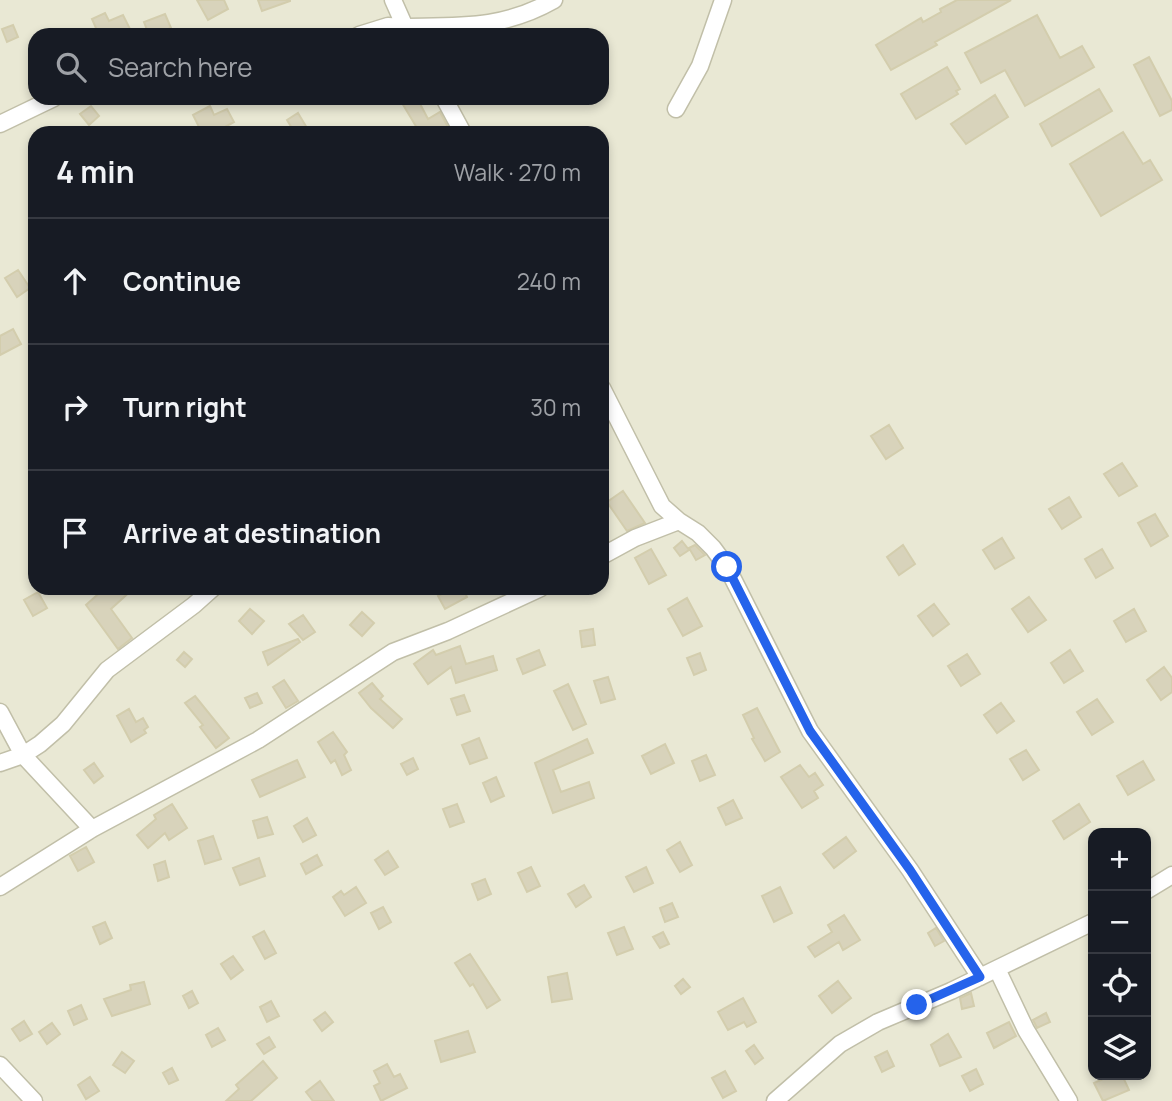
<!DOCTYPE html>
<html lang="en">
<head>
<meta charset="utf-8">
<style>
  body { margin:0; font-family:Manrope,sans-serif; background:#242831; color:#f1f3f6 }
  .controls { position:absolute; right:21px; bottom:21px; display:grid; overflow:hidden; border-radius:14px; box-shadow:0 4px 10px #0003 }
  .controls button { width:63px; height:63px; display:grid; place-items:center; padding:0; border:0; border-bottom:2px solid #363941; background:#171b24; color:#f1f3f6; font:35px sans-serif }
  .stop { position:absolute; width:21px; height:21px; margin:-16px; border:5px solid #2563eb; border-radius:50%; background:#fff }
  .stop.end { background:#2563eb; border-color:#fff; box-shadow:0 2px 7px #0008 }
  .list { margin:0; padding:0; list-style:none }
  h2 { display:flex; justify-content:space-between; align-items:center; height:91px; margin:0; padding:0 28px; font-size:30px }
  h2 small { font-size:23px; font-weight:400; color:#9ea1a6 }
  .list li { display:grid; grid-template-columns:46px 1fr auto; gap:21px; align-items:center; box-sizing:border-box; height:126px; padding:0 28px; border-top:2px solid #363941 }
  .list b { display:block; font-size:26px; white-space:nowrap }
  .list em { font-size:23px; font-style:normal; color:#9ea1a6 }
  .icon { flex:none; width:38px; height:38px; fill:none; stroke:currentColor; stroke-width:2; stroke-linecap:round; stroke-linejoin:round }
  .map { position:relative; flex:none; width:1172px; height:1101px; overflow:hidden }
  .search { position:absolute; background:#171b24; box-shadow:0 4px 10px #0003; left:28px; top:28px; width:581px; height:77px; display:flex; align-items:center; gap:18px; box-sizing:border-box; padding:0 24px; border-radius:21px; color:#9ea1a6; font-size:26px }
  .panel { position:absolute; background:#171b24; box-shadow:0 4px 10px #0003; left:28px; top:126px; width:581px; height:469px; border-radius:21px }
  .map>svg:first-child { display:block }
</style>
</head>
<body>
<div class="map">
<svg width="1172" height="1101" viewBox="0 0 1172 1101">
  <rect width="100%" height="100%" fill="#f5f4e7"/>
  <path fill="#e9e8d4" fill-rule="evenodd" d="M0,0h1172v1101h-1172zM35,35h567v63h-567zM35,133h567v455h-567zM1093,833h53v242h-53z"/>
  <path fill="#d8d3bb" stroke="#d3cdad" stroke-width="2" d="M197,0h27l4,9 -20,11z
    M258,0h32v1l-28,10z
    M957,0h54l-76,42 2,3 -46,25 -15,-25 45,-27 2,4 18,-10 -1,-3z
    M105,13l4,8 14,-6 7,14 -12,6h-19l-7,-16z
    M165,14l6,14 -22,7 -5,-13z
    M1037,15l23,43 22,-12 12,21 -69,39 -20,-36 -24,13 -16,-30z
    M13,25l5,12 -11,5 -5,-13z
    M1149,57l23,44v9l-12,6 -26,-51z
    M947,67l13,22 -4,2 2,3 -42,25 -15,-25z
    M1099,89l13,22 -60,35 -12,-22z
    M995,95l13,22 -42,27 -15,-20z
    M399,98h18l11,21 12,-7 10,19 -4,2h-26z
    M91,106l8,10 -10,9 -9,-11z
    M210,106l4,9 13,-6 7,13 -11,6 2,5h-23l-9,-18z
    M298,113l12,20h-15l-8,-13z
    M1123,132l20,32 7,-4 12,20 -61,36 -31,-52z
    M18,270l12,18 -13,9 -12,-19z
    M13,329l8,15 -21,11v-19z
    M889,425l14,23 -17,11 -15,-23z
    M1122,463l15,23 -18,10 -15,-22z
    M623,491l22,32 -18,8 -20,-29z
    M1069,497l12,20 -19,12 -13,-20z
    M1155,514l13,22 -17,10 -13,-23z
    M1002,538l12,20 -19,11 -12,-19z
    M682,541l7,9 -9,6 -6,-8z
    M695,545l10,10 -9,5 -7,-12z
    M903,545l12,19 -16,11 -12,-18z
    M651,549l15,26 -17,9 -14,-26z
    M1102,549l11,19 -17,10 -11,-19z
    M105,588h29l-23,21 21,29 -14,11 -32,-44z
    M453,588h10l4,9 -22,12 -7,-13z
    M38,592l9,16 -14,8 -9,-16z
    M1029,597l17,23 -18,12 -16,-23z
    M687,598l15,28 -19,10 -15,-27z
    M934,604l15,20 -16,12 -15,-20z
    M250,609l14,12 -12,13 -13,-13z
    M1134,609l12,22 -20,11 -12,-21z
    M362,612l12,11 -12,13 -12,-11z
    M303,615l12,17 -12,8 -14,-16z
    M593,629l2,16 -13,2 -2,-16z
    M298,639l2,3 -32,23 -5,-13z
    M460,646l6,18 27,-8 4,14 -41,13 -5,-16 -23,17 -14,-20 19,-14 3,5z
    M539,650l6,15 -22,9 -6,-15z
    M1070,650l13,21 -19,12 -13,-20z
    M184,652l8,7 -7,8 -8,-7z
    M700,653l6,17 -12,5 -7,-17z
    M967,654l13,20 -19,12 -13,-20z
    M1164,667l8,11v14l-11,8 -14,-20z
    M608,677l7,22 -14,4 -7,-22z
    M284,680l14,21 -12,7 -13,-21z
    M372,683l11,13 -3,3 22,20 -9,9 -22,-20 -12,-15z
    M568,684l18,40 -13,6 -19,-39z
    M257,693l5,10 -12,5 -5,-10z
    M464,695l6,16 -13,4 -6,-16z
    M195,696l34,42 -13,10 -16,-21 3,-2 -18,-22z
    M1097,699l16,23 -21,13 -15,-23z
    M1001,703l13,18 -17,12 -13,-18z
    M757,708l23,44 -15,9 -13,-22 2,-1 -11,-23z
    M129,709l7,13 7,-4 5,9 -4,3 2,3 -15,9 -14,-26z
    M333,732l14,20 -3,3 7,15 -9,5 -7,-15 -4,3 -13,-21z
    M479,738l8,20 -17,6 -8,-19z
    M587,739l6,14 -40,17 8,22 28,-10 5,16 -41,15 -18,-50z
    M665,744l9,19 -23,11 -9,-18z
    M1026,750l13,20 -16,10 -13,-21z
    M706,755l9,20 -15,6 -8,-20z
    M413,758l5,11 -11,6 -6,-11z
    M297,760l8,17 -45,20 -8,-17z
    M1143,761l11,19 -26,15 -11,-19z
    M94,763l9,13 -9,7 -10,-13z
    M800,765l9,12 6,-4 8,12 -9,6 4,7 -16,10 -21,-31z
    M496,777l8,19 -13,6 -8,-19z
    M733,800l9,18 -16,7 -8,-17z
    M172,804l15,24 -18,12 -4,-7 -17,15 -11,-13 19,-16 -2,-4z
    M457,804l7,18 -14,5 -7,-18z
    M1079,804l11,18 -26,17 -11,-18z
    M267,817l6,17 -15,4 -5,-17z
    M307,818l9,17 -13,7 -9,-16z
    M213,836l8,23 -16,5 -7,-23z
    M846,837l10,14 -22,17 -11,-14z
    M680,842l12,23 -12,7 -13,-22z
    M86,847l8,15 -16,9 -8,-15z
    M388,851l10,16 -13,8 -10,-15z
    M317,855l5,10 -16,9 -5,-10z
    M259,858l6,18 -25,9 -7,-17z
    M165,861l4,16 -11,4 -4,-16z
    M531,867l9,19 -13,6 -9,-19z
    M646,867l7,16 -19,9 -8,-15z
    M485,879l6,15 -13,6 -6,-16z
    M584,885l7,12 -15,10 -8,-13z
    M356,887l10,16 -21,13 -12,-19 8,-6 3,4z
    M780,887l12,26 -18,9 -12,-26z
    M672,903l6,14 -13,5 -5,-14z
    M383,907l8,15 -12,7 -8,-16z
    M844,915l16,25 -17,10 -4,-8 -24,15 -7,-10 24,-15 -4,-7z
    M105,922l7,16 -12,6 -7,-17z
    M624,927l9,22 -16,6 -9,-22z
    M936,928l8,13 -9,5 -7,-13z
    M264,931l12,22 -11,6 -12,-22z
    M663,932l6,12 -9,4 -7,-11z
    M470,954l30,46 -13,8 -14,-24 -3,2 -15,-23z
    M233,956l10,14 -12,9 -10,-15z
    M567,973l5,26 -20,3 -4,-25z
    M683,979l7,8 -9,7 -6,-8z
    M838,981l13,17 -19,15 -13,-17z
    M144,982l6,22 -38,12 -8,-17 27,-9 -1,-5z
    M192,991l6,12 -9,5 -6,-12z
    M971,993l3,13 -12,3 -2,-11z
    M743,998l13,24 -9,5 -3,-5 -16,8 -10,-18z
    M271,1001l8,15 -12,6 -7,-15z
    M81,1005l6,14 -13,6 -6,-14z
    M325,1012l8,10 -11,9 -8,-11z
    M1046,1013l4,9 -13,6 -4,-8z
    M24,1021l8,13 -12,7 -8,-12z
    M1009,1022l7,14 -22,12 -7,-15z
    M52,1023l8,11 -13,10 -8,-12z
    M218,1028l7,12 -13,7 -6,-12z
    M468,1031l7,21 -34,10 -6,-21z
    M948,1034l13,23 -21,9 -9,-21z
    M269,1037l6,10 -11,7 -7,-10z
    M754,1045l9,13 -8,6 -9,-13z
    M887,1051l7,15 -12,6 -7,-15z
    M122,1052l12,9 -9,12 -12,-8z
    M263,1061l14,17 -26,23h-25l13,-12 -3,-4z
    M387,1064l7,13 6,-3 7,14 -26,13 -7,-15 6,-3 -6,-12z
    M172,1068l6,12 -9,4 -6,-11z
    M976,1069l7,15 -13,7 -8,-15z
    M725,1071l11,20 -13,7 -11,-20z
    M1112,1075h10l7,15 -26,11 -9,-18z
    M90,1077l9,14 -13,8 -8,-14z
    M320,1081l14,20h-21l-7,-9z"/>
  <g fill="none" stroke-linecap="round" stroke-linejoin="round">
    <g stroke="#c1bfa8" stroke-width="19">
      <path id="street" d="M359,35l29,-9 17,1 -12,-27
        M409,35l-4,-8c56,-1 98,2 149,-27
        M444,98l19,35
        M676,109l24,-43 23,-66
        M0,124l54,-26
        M602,388l60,118 17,15 19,12 15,15 14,19 83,164 100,139 70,107
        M602,556l33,-18 44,-17
        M0,712l23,43 69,74
        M0,763l23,-8 17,-11 23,-20 44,-54 87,-65 19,-17
        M0,887l92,-58 166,-89 135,-88 55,-21 93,-43
        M1146,891l26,-16
        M997,969l29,61 43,71
        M0,1065l34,36
        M775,1101l65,-57 38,-22 73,-31 142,-69"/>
    </g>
    <use href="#street" stroke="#fff" stroke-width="16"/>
  </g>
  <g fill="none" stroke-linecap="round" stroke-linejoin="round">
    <path stroke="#2563eb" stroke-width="9" d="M727,567l83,164 100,139 70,107 -63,28"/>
  </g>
</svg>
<div class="controls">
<button>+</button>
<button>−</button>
<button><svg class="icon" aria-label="locate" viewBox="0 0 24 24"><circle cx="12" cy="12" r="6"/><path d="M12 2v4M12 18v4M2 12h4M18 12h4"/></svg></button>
<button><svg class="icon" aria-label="layers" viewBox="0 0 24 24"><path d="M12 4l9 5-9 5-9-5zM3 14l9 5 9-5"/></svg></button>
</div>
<div class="stop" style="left:727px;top:567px"></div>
<div class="stop end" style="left:917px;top:1005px"></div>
<div class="search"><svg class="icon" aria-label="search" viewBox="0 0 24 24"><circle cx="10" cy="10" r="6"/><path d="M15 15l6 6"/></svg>Search here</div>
<section class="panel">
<h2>4 min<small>Walk · 270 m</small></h2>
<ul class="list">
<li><svg class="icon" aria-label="ahead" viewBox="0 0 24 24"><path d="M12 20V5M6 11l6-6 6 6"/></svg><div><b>Continue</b></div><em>240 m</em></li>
<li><svg class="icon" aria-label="right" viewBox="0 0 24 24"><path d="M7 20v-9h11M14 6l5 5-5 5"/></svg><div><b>Turn right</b></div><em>30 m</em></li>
<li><svg class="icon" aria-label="arrive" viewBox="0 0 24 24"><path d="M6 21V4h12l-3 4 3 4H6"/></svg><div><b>Arrive at destination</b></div></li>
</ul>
</section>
</div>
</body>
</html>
